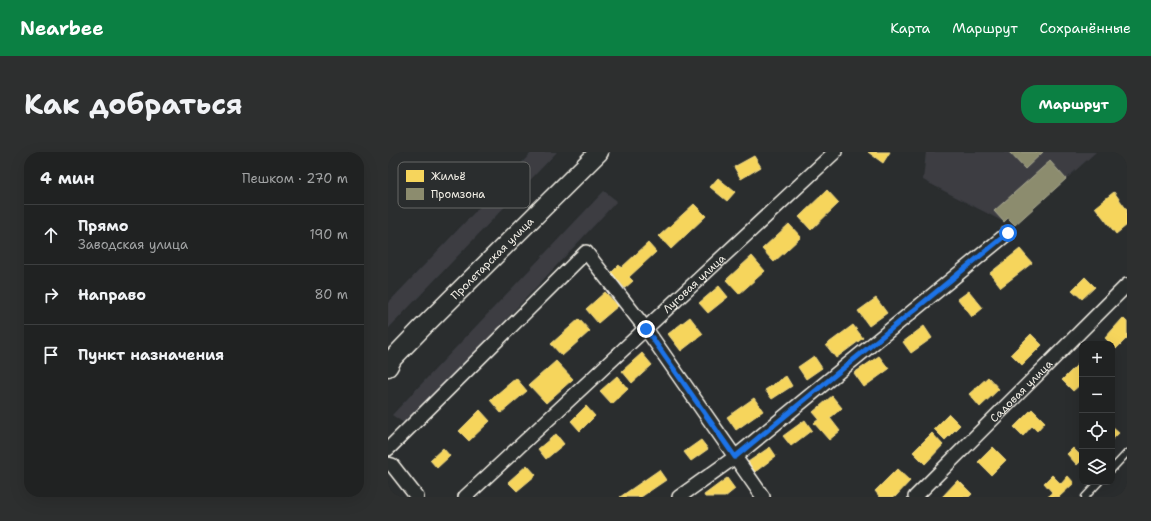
<!DOCTYPE html>
<html lang="ru">
<head>
<meta charset="utf-8">
<style>
  body { margin:0; font-family:"Shantell Sans",sans-serif; background:#2d2f2f; color:#f1f3f6 }
  .controls { position:absolute; right:12px; bottom:12px; display:grid; overflow:hidden; border-radius:8px; box-shadow:0 4px 16px #0002 }
  .controls button { width:36px; height:36px; display:grid; place-items:center; padding:0; border:0; border-bottom:1px solid #3d3f40; background:#202222; color:#f1f3f6; font:20px sans-serif }
  .stop { position:absolute; width:12px; height:12px; margin:-9px; border:3px solid #1a73e8; border-radius:50%; background:#fff }
  .stop.end { background:#1a73e8; border-color:#fff; box-shadow:0 1px 4px #0008 }
  .list { margin:0; padding:0; list-style:none }
  h2 { display:flex; justify-content:space-between; align-items:center; height:52px; margin:0; padding:0 16px; font-size:17px }
  h2 small { font-size:13px; font-weight:400; color:#a2a4a5 }
  .list li { display:grid; grid-template-columns:26px 1fr auto; gap:12px; align-items:center; box-sizing:border-box; height:60px; padding:0 16px; border-top:1px solid #3d3f40 }
  .list b { display:block; font-size:15px; white-space:nowrap }
  .list p { margin:0; font-size:13px; white-space:nowrap; color:#a2a4a5 }
  .list em { font-size:13px; font-style:normal; color:#a2a4a5 }
  .icon { flex:none; width:22px; height:22px; fill:none; stroke:currentColor; stroke-width:2; stroke-linecap:round; stroke-linejoin:round }
  .map { position:relative; flex:none; width:739px; height:345px; overflow:hidden; border-radius:16px }
  header { display:flex; align-items:center; gap:24px; box-sizing:border-box; height:56px; padding:0 20px; background:#0b8043; color:#fff }
  header strong { font-size:19px }
  nav { display:flex; gap:22px; margin-inline-start:auto; font-size:14px }
  .intro { display:flex; align-items:center; justify-content:space-between; box-sizing:border-box; height:96px; padding:0 24px }
  h1 { margin:0; font-size:28px }
  .button { padding:10px 18px; border-radius:16px; background:#0b8043; color:#fff; font-size:14px; font-weight:700 }
  main { display:flex; gap:24px; padding:0 24px }
  aside { flex:1; background:#202222; border-radius:16px; box-shadow:0 4px 16px #0002 }
  .map>svg:first-child { display:block }
</style>
</head>
<body>
<header>
<strong>Nearbee</strong>
<nav><a>Карта</a><a>Маршрут</a><a>Сохранённые</a></nav>
</header>
<div class="intro"><h1>Как добраться</h1><a class="button">Маршрут</a></div>
<main>
<aside>
<h2>4 мин<small>Пешком · 270 m</small></h2>
<ul class="list">
<li><svg class="icon" aria-label="ahead" viewBox="0 0 24 24"><path d="M12 20V5M6 11l6-6 6 6"/></svg><div><b>Прямо</b><p>Заводская улица</p></div><em>190 m</em></li>
<li><svg class="icon" aria-label="right" viewBox="0 0 24 24"><path d="M7 20v-9h11M14 6l5 5-5 5"/></svg><div><b>Направо</b></div><em>80 m</em></li>
<li><svg class="icon" aria-label="arrive" viewBox="0 0 24 24"><path d="M6 21V4h12l-3 4 3 4H6"/></svg><div><b>Пункт назначения</b></div></li>
</ul>
</aside>
<div class="map">
<svg width="739" height="345" viewBox="0 0 739 345">
  <rect width="100%" height="100%" fill="#2a2d2e"/>
  <filter id="ink" filterUnits="userSpaceOnUse"><feTurbulence type="fractalNoise" baseFrequency=".025" numOctaves="2"/><feDisplacementMap in="SourceGraphic" scale="8" xChannelSelector="R" yChannelSelector="G"/><feConvolveMatrix kernelMatrix="1 2 1 2 8 2 1 2 1" color-interpolation-filters="sRGB"/></filter>
  <g filter="url(#ink)">
    <path fill="#3c3d43" d="M144,0h25l-169,177v-26z
      M538,0h170l-81,73 -7,-7 -4,4 -81,-42z
      M216,39l13,10 -210,224 -15,-10z"/>
    <path fill="#f6d55c" stroke="#f5dd86" d="M480,0h22l-7,11z
      M366,4l7,11 -20,12 -7,-12z
      M330,26l17,14 -8,9 -17,-14z
      M439,38l12,13 -28,27 -12,-13z
      M726,40l13,18v15l-11,9 -21,-27z
      M306,52l12,12 -35,33 -12,-13z
      M401,72l12,13 -27,25 -12,-13z
      M260,91l8,9 -27,25 4,4 -8,7 -14,-15 8,-8 2,3z
      M632,97l12,14 -31,24 -11,-14z
      M364,104l13,15 -26,23 -13,-14z
      M697,125l10,10 -13,12 -10,-9z
      M331,134l9,11 -20,16 -9,-10z
      M581,139l14,17 -11,9 -14,-18z
      M217,140l13,14 -20,17 -12,-14z
      M488,146l11,15 -18,13 -11,-15z
      M302,165l13,17 -22,17 -13,-17z
      M735,166l4,4v16l-11,11 -11,-11z
      M191,167l11,12 -28,25 -11,-12z
      M465,173l10,13 -27,20 -10,-13z
      M536,174l8,12 -21,15 -8,-11z
      M643,182l11,11 -20,20 -11,-11z
      M254,201l10,12 -20,18 -10,-12z
      M426,204l8,12 -16,11 -8,-12z
      M491,204l10,13 -25,18 -10,-14z
      M168,209l17,18 -27,24 -17,-18z
      M691,211l3,2v18l-9,8 -11,-11z
      M229,224l11,13 -16,15 -12,-13z
      M398,224l6,10 -20,13 -7,-9z
      M600,225l11,12 -19,18 -11,-13z
      M128,226l11,13 -26,22 -11,-13z
      M444,244l10,12 -12,10 10,13 -11,9 -15,-17 5,-4 -6,-7z
      M366,246l9,13 -27,19 -9,-13z
      M198,254l9,10 -15,15 -9,-10z
      M644,257l13,13 -8,9 -5,-5 -9,10 -9,-9z
      M92,258l10,11 -21,20 -10,-10z
      M561,262l11,11 -15,15 -11,-11z
      M417,268l7,10 -21,16 -8,-10z
      M724,275l7,6 -7,7z
      M544,281l11,12 -18,19 -12,-12z
      M168,282l8,10 -18,15 -8,-10z
      M313,288l7,9 -17,12 -7,-9z
      M382,295l6,9 -21,16 -7,-10z
      M605,295l13,13 -15,15 -13,-13z
      M55,296l7,8 -13,12 -7,-8z
      M685,296l9,9v3l-5,5 -10,-11z
      M139,313l9,10 -19,16 -9,-9z
      M509,317l13,12 -15,16h-15l-5,-6z
      M271,318l7,10 -25,17h-21z
      M664,323l9,9 7,-8 6,7 -15,14h-11l4,-5 -8,-9z
      M339,326l8,11 -10,8h-20l-1,-2z
      M570,328l14,14 -3,3h-27z"/>
    <path fill="#8c8c6e" stroke="#abaa93" d="M621,0h34l-18,17z
      M662,9l16,18 -51,46 -7,-7 -4,4 -10,-11z"/>
    <g fill="none" stroke-linecap="round" stroke-linejoin="round">
      <g stroke="#f4f1e8" stroke-width="9">
        <path id="service" d="M724,317l15,-16
          M697,345l14,-15"/>
      </g>
      <g stroke="#f4f1e8" stroke-width="16">
        <g id="minor">
          <path d="M0,297l198,-197 60,77 117,168"/>
          <path d="M0,312l4,1 25,32"/>
          <path id="s1" d="M77,345l370,-345"/>
          <path d="M291,345l56,-40 273,-224"/>
          <path id="s2" d="M527,345l212,-212"/>
        </g>
      </g>
      <g stroke="#f4f1e8" stroke-width="21">
        <g id="secondary">
          <path id="s3" d="M0,215l5,-9 29,-30 177,-176"/>
        </g>
      </g>
      <use href="#service" stroke="#2a2d2e" stroke-width="6"/>
      <use href="#minor" stroke="#2a2d2e" stroke-width="13"/>
      <use href="#secondary" stroke="#2a2d2e" stroke-width="18"/>
    </g>
  </g>
  <g fill="none" stroke-linecap="round" stroke-linejoin="round" filter="url(#ink)">
    <path stroke="#1a73e8" stroke-width="5" d="M258,177l89,128 273,-224"/>
  </g>
  <g text-anchor="middle" stroke-width="4" stroke-linejoin="round" paint-order="stroke">
    <g font-size="11" fill="#f4f1e8" stroke="#2a2d2e">
      <text dy="4" stroke="none"><textPath href="#s3" startOffset="151">Пролетарская улица</textPath></text>
      <text dy="4" stroke="none"><textPath href="#s1" startOffset="313">Луговая улица</textPath></text>
      <text dy="4" stroke="none"><textPath href="#s2" startOffset="150">Садовая улица</textPath></text>
    </g>
  </g>
  <rect x="10" y="10" width="132" height="46" rx="6" fill="#2a2d2e" stroke="#676866" stroke-width="1"/>
  <rect x="18" y="18" width="18" height="12" fill="#f6d55c"/>
  <rect x="18" y="36" width="18" height="12" fill="#8c8c6e"/>
  <g font-size="11" fill="#f4f1e8">
    <text x="43" y="28">Жильё</text>
    <text x="43" y="46">Промзона</text>
  </g>
</svg>
<div class="controls">
<button>+</button>
<button>−</button>
<button><svg class="icon" aria-label="locate" viewBox="0 0 24 24"><circle cx="12" cy="12" r="6"/><path d="M12 2v4M12 18v4M2 12h4M18 12h4"/></svg></button>
<button><svg class="icon" aria-label="layers" viewBox="0 0 24 24"><path d="M12 4l9 5-9 5-9-5zM3 14l9 5 9-5"/></svg></button>
</div>
<div class="stop" style="left:620px;top:81px"></div>
<div class="stop end" style="left:258px;top:177px"></div>
</div>
</main>
</body>
</html>
